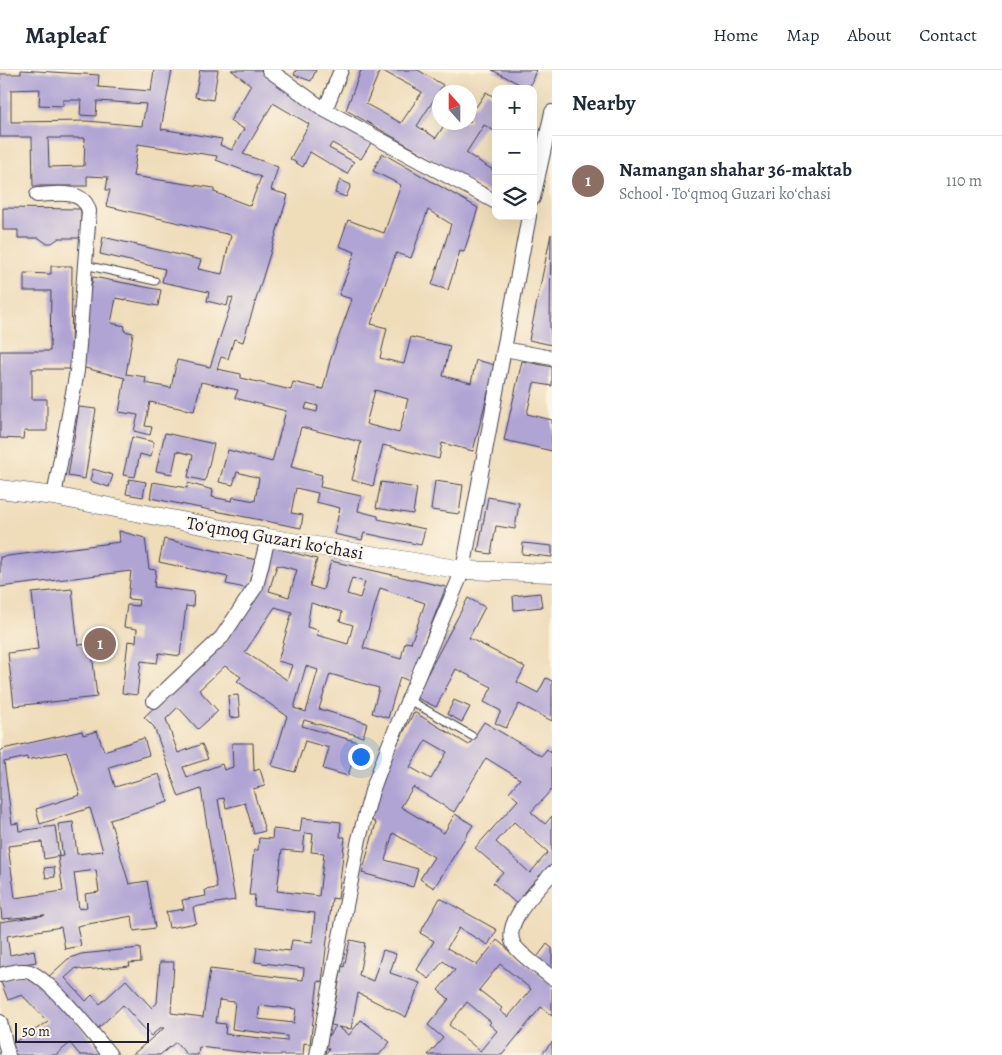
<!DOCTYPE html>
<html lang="en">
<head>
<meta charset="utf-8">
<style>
  body { margin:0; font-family:Alegreya,serif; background:#f2f2f3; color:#1f2937 }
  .controls { position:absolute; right:15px; top:15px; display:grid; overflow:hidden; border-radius:10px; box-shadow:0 5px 20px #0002 }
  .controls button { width:45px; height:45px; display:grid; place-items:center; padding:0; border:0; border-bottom:1px solid #e0e1e3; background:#fff; color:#1f2937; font:25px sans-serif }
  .compass { position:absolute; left:432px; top:15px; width:45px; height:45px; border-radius:50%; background:#fff; box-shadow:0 5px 20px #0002; rotate:339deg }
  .scale { position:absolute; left:15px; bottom:12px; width:134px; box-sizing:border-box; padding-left:5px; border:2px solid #22223b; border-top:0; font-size:14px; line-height:18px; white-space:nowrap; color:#22223b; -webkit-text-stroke:4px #fcf5e5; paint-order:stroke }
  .you { position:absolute; left:360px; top:686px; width:18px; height:18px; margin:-12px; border:4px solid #fff; border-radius:50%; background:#1a73e8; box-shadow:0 0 0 8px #1a73e833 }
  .badge { display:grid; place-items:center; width:32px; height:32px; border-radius:50%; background:#2563eb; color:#fff; font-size:16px; font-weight:700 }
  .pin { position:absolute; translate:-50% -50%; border:2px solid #fff; box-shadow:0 1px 5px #0006 }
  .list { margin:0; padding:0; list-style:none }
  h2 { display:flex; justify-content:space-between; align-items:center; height:65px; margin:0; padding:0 20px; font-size:21px }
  h2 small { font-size:16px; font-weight:400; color:#747a83 }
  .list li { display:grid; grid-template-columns:32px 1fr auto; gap:15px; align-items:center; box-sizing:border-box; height:90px; padding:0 20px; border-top:1px solid #e0e1e3 }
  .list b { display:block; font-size:19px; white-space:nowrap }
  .list p { margin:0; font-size:16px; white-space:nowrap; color:#747a83 }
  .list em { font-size:16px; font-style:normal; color:#747a83 }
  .icon { flex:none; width:28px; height:28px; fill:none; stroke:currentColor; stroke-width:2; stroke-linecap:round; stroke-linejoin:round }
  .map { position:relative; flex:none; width:552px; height:985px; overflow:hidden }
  header { display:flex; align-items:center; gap:30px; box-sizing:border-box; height:70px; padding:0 25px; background:#fff; border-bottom:1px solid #e0e1e3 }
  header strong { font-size:24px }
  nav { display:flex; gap:28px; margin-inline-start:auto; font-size:18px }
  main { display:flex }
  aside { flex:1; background:#fff }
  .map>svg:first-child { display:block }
</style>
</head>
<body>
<header>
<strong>Mapleaf</strong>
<nav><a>Home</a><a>Map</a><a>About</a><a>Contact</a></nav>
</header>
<main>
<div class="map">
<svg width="552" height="985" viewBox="0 0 552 985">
  <rect width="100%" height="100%" fill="#fcf5e5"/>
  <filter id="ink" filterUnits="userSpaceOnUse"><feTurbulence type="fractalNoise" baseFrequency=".02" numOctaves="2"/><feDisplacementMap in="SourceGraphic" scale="10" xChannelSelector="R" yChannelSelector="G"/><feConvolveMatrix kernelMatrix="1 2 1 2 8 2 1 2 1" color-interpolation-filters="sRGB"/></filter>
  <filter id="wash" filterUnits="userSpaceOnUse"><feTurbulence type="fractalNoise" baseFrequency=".0096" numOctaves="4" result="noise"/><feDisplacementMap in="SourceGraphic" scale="20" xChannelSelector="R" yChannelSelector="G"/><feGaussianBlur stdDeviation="1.12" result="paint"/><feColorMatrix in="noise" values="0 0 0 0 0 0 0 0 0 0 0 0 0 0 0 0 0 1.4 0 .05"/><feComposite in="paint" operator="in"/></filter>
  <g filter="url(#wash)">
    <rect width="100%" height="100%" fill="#efdcb9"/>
    <g id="blocks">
      <path fill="#b0a4d4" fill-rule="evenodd" d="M21,0l78,5 -1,12 53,4 3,-21h18l-11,59 61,10 -2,6 12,5 12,-21 -14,-8 21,-36 -20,-15h33l10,8 -2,3 99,62 -10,16 -29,-16 -3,5 25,14 -7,12 -37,-22 -7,15 -13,-8 19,-35 -36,-21 -30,51 35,13 -7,23 17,5 -45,147 -9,-3 -6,20 -7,-2 -4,12 24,5v4l50,12 2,-8 30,7 7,-28 22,-62 -13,-4 16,-43 -16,-6 9,-26 36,13 17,-48 -28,-14 9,-18 96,55 -14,44 -4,-1 -12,39 -16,-5 19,-61 -23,-14 -17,48 -15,-5 -25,71 16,4 -7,30 24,6 7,-27 39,9 -7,30 28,7 5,-23 19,5 -22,86 -31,-8 -3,16 -56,-14 -10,41 -21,-6 9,-38 -60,-15 -10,40 31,8 -2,12 41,9 -3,15 20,5v3l47,10 -4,16 -57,-12 -2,7 -28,-6 6,-26 -24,-6 2,-9 -22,-5 -5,25 12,2 -2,13 -151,-30 3,-16 34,6 1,-5 25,7 -1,7 20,4 1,-4 22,4 4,-23 -22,-6 -4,13 -14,-3 9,-32 44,12 14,-51 -51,-13 3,-8 -37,-8 -7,29 -44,-9 -5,24 7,1 -2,8 -16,-4 4,-16 -19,-3 6,-34 -44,-11 -2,-17 14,-73 68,13 -3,16 -42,-8 -5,25 14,3 -1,5 9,2 -7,41 20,3 -1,6 26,5 6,-28 33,7 23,-69 -4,-1 -2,9 -20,-5 2,-9 -47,-10 3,-13 -65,-15 3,-17 98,23 -3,9 24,5 9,-39 -125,-29 4,-16h-4l2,-13 -21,-1v10h-54l-1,-49h-32v-63h21zM40,19l-1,16 24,1v-6h18l-1,15 16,1 1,-15 49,3 -4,22 -55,-5 -76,1v-32zM48,68h37l-1,28 -35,1zM138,74l79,12 -1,4 45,17 -11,29 -36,-14v-4l-81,-12zM375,320l33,9 -9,34 -33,-9zM307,333l11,3 -1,6 -12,-3z
        M200,0h18l-5,30 -18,-3z
        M296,0h20l-5,11 -17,-6z
        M361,0h19l-14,34 35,19 21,-31 -41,-22h37l25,15 -26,41 19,12 10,-16h24v-20l6,5 10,-15 10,6v34l-12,-7 -18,28 30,19v24l-150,-86z
        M492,0h44l-7,19z
        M340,110l11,5 -5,12 -11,-4z
        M3,138l78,1v29h-22l-7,5h-6l-7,-5h-21v-8h-15z
        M551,164l-1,91 2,20 -23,-5z
        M51,196h21l-1,103h-39v30h15v32h-23l-1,8 -23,-1v-87h50l1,-60h-27v-18l27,1z
        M522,291l30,6v19l-18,-3 -7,31 25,6v31l-48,-11z
        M79,337l17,2 -11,70 -17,-3z
        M165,363l49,11 -9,37 -17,-4 5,-22 -16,-4 -5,23 -16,-3z
        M132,367l22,5 -3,15 -11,-3 -5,23 -12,-2z
        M93,399l20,6 -4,12 -19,-6z
        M129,409l17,3 -3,15 -17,-3z
        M435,411l28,4 -4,29 -28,-4z
        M381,412l36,6 -4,26 -37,-6z
        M488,427l31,6 -4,26 -19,-3 -5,28 -13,-2z
        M119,461l26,7 4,31 7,1 -2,17 40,5 -1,15 -7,-1 -6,50 -21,-3 -2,10 -16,-2 -4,34 -15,-2 6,-52 8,1 1,-13 -13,-2 3,-22 11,1 1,-6 -11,-1 3,-28 -131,16v-30l120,-15z
        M164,469l93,21 -7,29 -24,-5 2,-7 -69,-15z
        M523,473l29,3v11l-30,-3z
        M271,477l46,12 -7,27 13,4 8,-29 115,26 -37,94 -9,-4 -12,41 -16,-5 7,-25 -49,-14 -11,35 48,14 -4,14 -59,-17 -2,6 56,16 -10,34 -25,-7 6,-21 -24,-7 -10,31 -23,-6 15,-50 -50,-35 4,-4 -16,-11 -26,24 19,21 -20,18 -20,-22 -12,12 12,34 24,-9 6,15 -25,8 4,10 35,-13 2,6 9,-3 -1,-24h21l1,28 6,-2 5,17 -12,3 12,42 -11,3 -9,-31 -19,5 -2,-10 -6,1 17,101 -42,7 3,16 -27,5 -3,-16 18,-3 -2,-9 24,-4 -1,-6 12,-2 -16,-99 -22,8 -25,-70 -10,-10 83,-77zM277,495l20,5 -8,27 -20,-6zM352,508l13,4 -5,16 -13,-4zM380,518l45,15 -14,40 -6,-1 -4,17 -38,-11zM311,533l31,9 -2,9 13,4 -5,19 -31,-9 1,-5 -11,-3zM275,537l17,5 -14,49 14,4 -5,15 -42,-28zM306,596l12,4 -12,42 -12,-4z
        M72,519l6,56 13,-1 6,53 -83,9 -6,-53 30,-4 -6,-56z
        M540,523l2,14 -28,3 -1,-14z
        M468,528l17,9 -16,31 56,29 -8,15 21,11 8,-15 6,3v40l-33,-17 -13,24 -11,-5 6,-12 -17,-9 8,-15 -36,-18 -20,38 -21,-10z
        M238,625l2,22 -10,1 -2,-22z
        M454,630l16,7 -8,15 -15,-8z
        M414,642l55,33 15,-23 57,34 6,-7 5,5v35l-21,23 14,12 7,-8v53l-33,37 -26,-23 10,-11 -28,-24 43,-48 -9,-8 11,-13 -34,-21 -32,54 -41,-25 -12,20 43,26 11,-19 18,11 -39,63 -14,-9 14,-22 -41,-24 -8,27 33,9 -5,18 -51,-14 14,-50 -6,-4 14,-49zM426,670l21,12 -16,27 -21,-12zM514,752l34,30 -18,21 -34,-31z
        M82,661l1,4 14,-4 7,20 40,-13 5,17 -40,12 6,20 44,-13 9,28 -58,18 19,64 18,-3 8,47 -21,3 -2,-15 -55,10 4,20 -16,3 -4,-22 -54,9 3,19 24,-5 2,12 -36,6v-46l45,-7 -43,4 -2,-18v-149l3,-3zM67,682l13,43 -44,14 4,15 50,-16 13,43 -26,3 -4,-32 -15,2 5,32 -5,1 5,34 -48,7 -7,-52 34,-4 2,17 15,-3 -4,-30 -36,5 -1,-8 -6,1 -8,-62 23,-5v3zM96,800l3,22 -14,2 2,13 -8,2 -5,-36z
        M302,748l39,4 -1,15h5l-7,62 -6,-1 -10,84 -4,-1 -8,63 -6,-1 -1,12h-36l-68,-8 -1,8h-11l-11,-13 -16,13h-28l32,-27h-4l-9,8 -28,-31 -29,27 -48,-53 22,-20 13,-5 59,-6 1,14 -12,1 1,3 -47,4 -7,-2 -11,10 21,23 6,-6 8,9 26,-24 26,28 5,-5 3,-41h14l-3,51 32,4 7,-48 93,11 1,-12 -49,-6 2,-15 33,4 2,-11 20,2 3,-29 -61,-7 1,-11h-6l5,-45h4l1,-12 13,1 1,-10 27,3zM305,763l8,1 -2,18 13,1 -5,43 -42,-5 5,-41 21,2zM219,930l16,2 -3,27 55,7v5l-62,-7 1,-10 -10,-1zM260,935l36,4 -2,14 -36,-4z
        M54,797l1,10 -9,1 -2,-10z
        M440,828l57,32 -9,15 -29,-17 -12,20 30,17 20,-25 55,45v31l-11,-9 -39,48h-74l15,-17 -15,-13 21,-26 -11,-9 17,-20 -12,-9 -14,18 -12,-9 17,-29 -14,-8zM500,894l31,25 -23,28 -8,-6 2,-3 -23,-18zM467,932l24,20 -2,2 8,7 -17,20 -31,-26z
        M350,870l15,3 -6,32 14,6 10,-31 13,4 -6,19 30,10 -14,34 -48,-24 -7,36 -13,-2 11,8 12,-15 29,22 -11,13h-54l4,-6 -7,-5 14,-18 -5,-1 11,-59 2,1z
        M547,874l5,4v26l-17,-14z
        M21,905l12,2 44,45 27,33h-24l-10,-12 -14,12h-40l-3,-12 35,-21 -26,-27 -14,5 -7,-18z
        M552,972v13h-11z"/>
    </g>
  </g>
  <g filter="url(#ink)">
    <use href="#blocks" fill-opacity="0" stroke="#413e4e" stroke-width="1"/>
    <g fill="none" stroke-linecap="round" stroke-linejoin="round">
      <g stroke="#413e4e" stroke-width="9">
        <path id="service" d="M85,195l70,16
          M409,630l63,36"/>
      </g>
      <g stroke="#413e4e" stroke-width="16">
        <path id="minor" d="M269,0l56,40 171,92
          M325,40l16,-40
          M37,125c19,-1 46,-7 52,16l-12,160 -23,125
          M533,128l19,-86
          M504,279l25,-133
          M154,631l68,-64 34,-51 12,-48
          M552,803c-14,17 -51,50 -38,72 8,12 27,23 38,33
          M0,905c10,-2 21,-6 30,-3 21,8 65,64 80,83
          M0,952l8,33
          M317,985l42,-216 13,-48 17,-46 74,-175 41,-221 48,9"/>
      </g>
      <g stroke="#413e4e" stroke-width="19">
        <path id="tertiary" d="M0,419l54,7 214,42 195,32 89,3"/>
      </g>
      <use href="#service" stroke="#fff" stroke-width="7"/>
      <use href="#minor" stroke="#fff" stroke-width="14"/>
      <use href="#tertiary" stroke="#fff" stroke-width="18"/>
    </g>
  </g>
  <g text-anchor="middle" stroke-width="4" stroke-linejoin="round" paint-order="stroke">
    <g font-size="18" fill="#22223b" stroke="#fcf5e5">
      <text transform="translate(275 468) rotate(10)" y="6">Toʻqmoq Guzari koʻchasi</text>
    </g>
  </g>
</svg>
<div class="controls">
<button>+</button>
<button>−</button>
<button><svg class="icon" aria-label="layers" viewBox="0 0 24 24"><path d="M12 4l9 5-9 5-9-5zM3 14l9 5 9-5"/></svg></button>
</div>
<svg class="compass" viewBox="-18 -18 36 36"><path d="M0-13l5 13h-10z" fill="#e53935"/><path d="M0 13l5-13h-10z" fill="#747a83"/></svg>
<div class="scale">50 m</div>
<div class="you"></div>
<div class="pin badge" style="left:100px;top:574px;background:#8d6e63">1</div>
</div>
<aside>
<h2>Nearby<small></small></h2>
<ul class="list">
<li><span class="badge" style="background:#8d6e63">1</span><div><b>Namangan shahar 36-maktab</b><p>School · Toʻqmoq Guzari koʻchasi</p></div><em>110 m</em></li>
</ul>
</aside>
</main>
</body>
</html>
